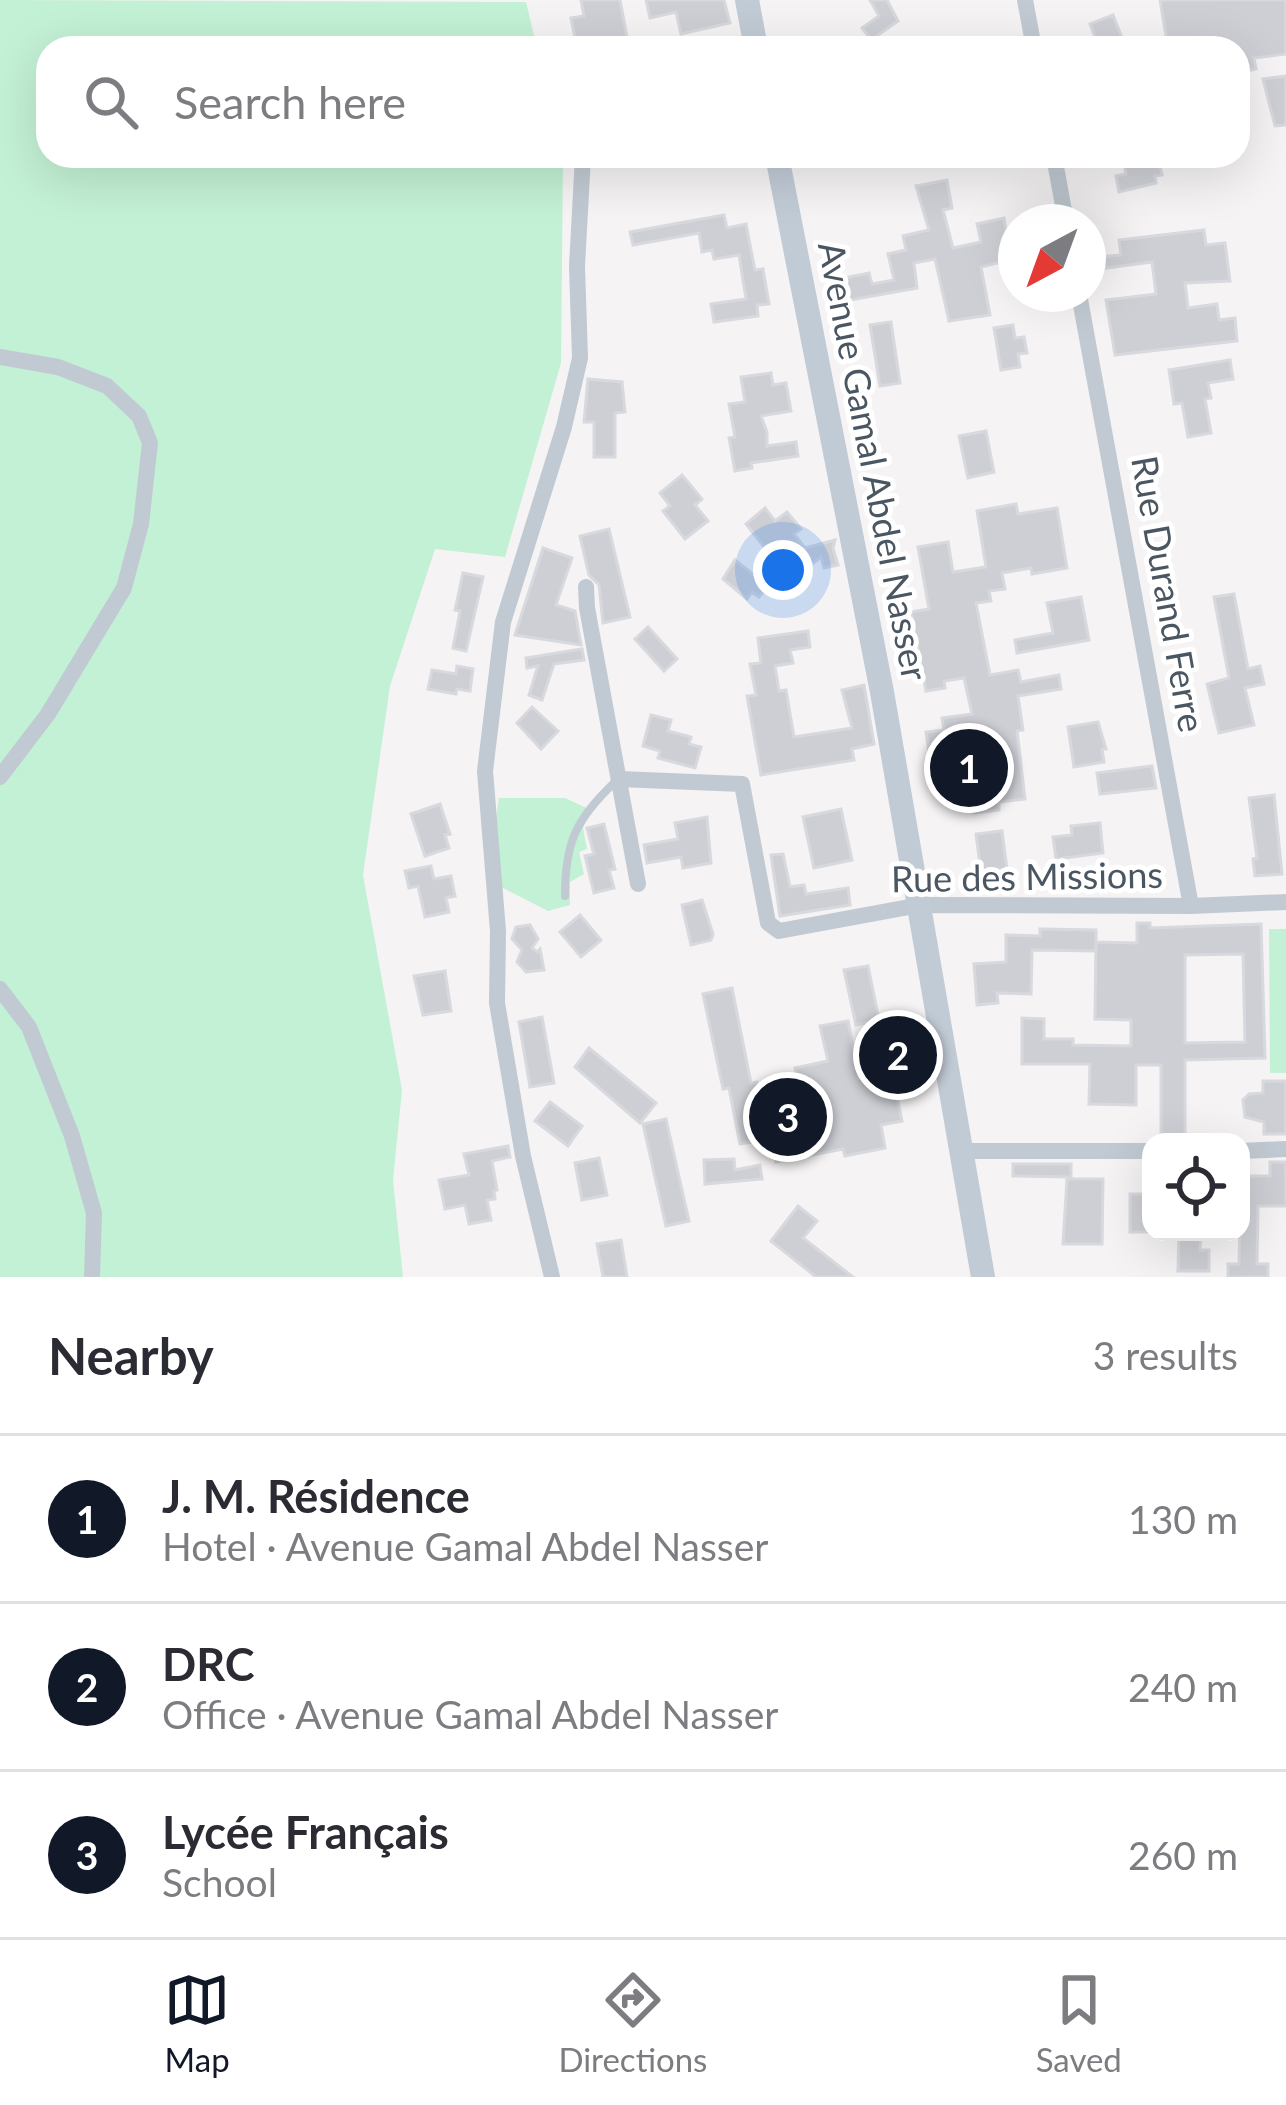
<!DOCTYPE html>
<html lang="en">
<head>
<meta charset="utf-8">
<style>
  body { margin:0; font-family:Lato,sans-serif; background:#f7f7f7; color:#2b2b33 }
  .controls { position:absolute; right:36px; bottom:36px; display:grid; overflow:hidden; border-radius:24px; box-shadow:0 12px 48px #0002 }
  .controls button { width:108px; height:108px; display:grid; place-items:center; padding:0; border:0; border-bottom:3px solid #e1e1e2; background:#fff; color:#2b2b33; font:60px sans-serif }
  .compass { position:absolute; left:998px; top:204px; width:108px; height:108px; border-radius:50%; background:#fff; box-shadow:0 12px 48px #0002; rotate:221deg }
  .you { position:absolute; left:783px; top:570px; width:42px; height:42px; margin:-30px; border:9px solid #fff; border-radius:50%; background:#1a73e8; box-shadow:0 0 0 18px #1a73e833 }
  .badge { display:grid; place-items:center; width:78px; height:78px; border-radius:50%; background:#111827; color:#fff; font-size:39px; font-weight:700 }
  .pin { position:absolute; translate:-50% -50%; border:6px solid #fff; box-shadow:0 3px 12px #0006 }
  .list { margin:0; padding:0; list-style:none }
  h2 { display:flex; justify-content:space-between; align-items:center; height:156px; margin:0; padding:0 48px; font-size:51px }
  h2 small { font-size:39px; font-weight:400; color:#7c7c81 }
  .list li { display:grid; grid-template-columns:78px 1fr auto; gap:36px; align-items:center; box-sizing:border-box; height:168px; padding:0 48px; border-top:3px solid #e1e1e2 }
  .list b { display:block; font-size:45px; white-space:nowrap }
  .list p { margin:0; font-size:39px; white-space:nowrap; color:#7c7c81 }
  .list em { font-size:39px; font-style:normal; color:#7c7c81 }
  .icon { flex:none; width:66px; height:66px; fill:none; stroke:currentColor; stroke-width:2; stroke-linecap:round; stroke-linejoin:round }
  .map { position:relative; flex:none; width:1286px; height:1277px; overflow:hidden }
  .search { position:absolute; background:#fff; box-shadow:0 12px 48px #0002; left:36px; right:36px; top:36px; height:132px; display:flex; align-items:center; gap:30px; box-sizing:border-box; padding:0 42px; border-radius:36px; color:#7c7c81; font-size:45px }
  .sheet { height:660px; background:#fff }
  nav { display:flex; justify-content:space-around; align-items:center; box-sizing:border-box; height:168px; border-top:3px solid #e1e1e2; background:#fff; font-size:33px; color:#7c7c81 }
  nav a { display:grid; justify-items:center; gap:6px }
  nav .on { color:#111827 }
  .map>svg:first-child { display:block }
</style>
</head>
<body>
<div class="map">
<svg width="1286" height="1277" viewBox="0 0 1286 1277">
  <rect width="100%" height="100%" fill="#f5f3f3"/>
  <path fill="#c3f1d5" d="M0,0l526,2 11,46h-489v108h515l-2,207 -56,194 -70,-8 -45,137 -27,189 39,215 -9,90 10,97h-403z
    M499,798h66l26,12 -8,18 4,21 -8,3 5,22 -14,8v23l-22,6 -47,-24 -7,-56z
    M1269,929h17v144h-16z"/>
  <path fill="#cdcfd5" stroke="#d7d9de" stroke-width="3" fill-rule="evenodd" d="M581,0h39l8,43 -51,5 -6,-30 13,-2z
    M646,0h78l6,23 -49,11 -5,-22 -26,6z
    M870,0h17l11,21 -27,19 -9,-12 17,-12z
    M1160,0h126v54l-32,4 2,11 -18,4v-25h-70z
    M1113,15l13,33h-27l-9,-24z
    M1286,76v49l-11,1 -12,-47z
    M1123,156l35,2 4,17 -7,1 1,7 -37,9 -3,-16 10,-2z
    M947,180l5,28 -9,2 10,38 28,-6 -4,-18 27,-6 3,19 9,-2v23l-35,9 9,48 -41,6 -14,-62 -21,4 3,25 -67,12 -5,-22 24,-5 3,11 22,-4 -6,-26 18,-4 -3,-14 26,-6 -13,-44z
    M724,215l3,13 19,-4 9,46 8,-1 6,35 -12,1 1,11 -44,6 -3,-18 35,-5 -7,-44 -25,4 -2,-9 -10,2 -3,-19 -66,12 -3,-13z
    M1204,230l2,15 19,-2 5,38 -45,2 3,25 29,-4 2,16 16,-2 2,23 -122,14 -9,-55 50,-6 -4,-32 -53,7 -1,-12 23,-2 -2,-15z
    M891,322l9,61 -20,3 -10,-61z
    M1013,325l2,13 9,-1 3,16 -9,1 2,13 -19,3 -7,-42z
    M1230,360l3,19 -25,4 3,15 -6,1 6,34 -23,4 -6,-34 -8,1 -5,-34z
    M771,373l2,12 13,-2 5,28 -30,5 6,16v14l29,-4 2,14 -47,7 1,5 -17,3 -6,-33 6,-1 -6,-33 16,-2 -4,-25z
    M588,379l34,3 3,30 -10,1v44h-21v-35h-10z
    M986,431l8,41 -26,6 -9,-42z
    M682,475l20,24 -7,6 13,16 -23,18 -22,-28 7,-5 -10,-13z
    M1016,504l2,10 39,-6 10,60 -35,6 -1,-6 -29,5 3,16 -16,2 2,10 -15,2 14,72 28,-5 3,12 38,-7 2,14 -43,7 5,34 -6,1 8,68 -26,3v8l-25,3 -3,-29 -17,3 -4,-30 -20,3 -4,-28 18,-2 -2,-12 30,-4 -8,-36 -20,3 1,7 -19,3 -15,-79 18,-3 -11,-62 30,-5 5,30 33,-5 -9,-56z
    M765,508l10,13 12,-9 14,17 -7,5 11,14 30,-8 -2,8 5,17 -14,3 -3,-11 -30,24 -45,-57z
    M609,529l21,88 -27,6 -4,-38 -10,-10 -9,-39z
    M543,548l29,10 -16,47 19,6 6,34 -66,-10z
    M735,560l33,26 -9,11 -7,-5 -5,7 -24,-20z
    M463,573l20,4 -17,74 -13,-3 7,-37 -5,-1z
    M1234,594l14,75 12,-3 4,18 -19,4 9,37 -35,8 -12,-49 22,-6 -15,-81z
    M1081,597l8,43 -72,13 -2,-13 38,-7 -6,-30z
    M648,627l29,32 -13,12 -29,-32z
    M808,631l2,16 -20,3 3,13 -18,3 4,25 7,-1 8,47 58,-9 -10,-38 22,-5 10,59 -22,5 2,11 -93,15 -14,-79 9,-1 -6,-31 11,-1 -3,-25z
    M582,649l2,11 -30,4 -12,36 -13,-5 9,-29 -11,2 -1,-10z
    M457,666l16,3 -3,22 -13,-2 -1,5 -28,-5 4,-19 24,4z
    M532,707l26,24 -17,18 -24,-26z
    M651,715l20,5 -3,11 23,6 -2,7 12,3 -6,21 -37,-10 2,-7 -17,-5z
    M1098,722l8,27h-4l2,13 -30,5 -6,-40z
    M1152,766l4,22 -56,6 -3,-21z
    M1274,795l8,79 -27,2 -2,-17 4,-1 -8,-60z
    M440,804l10,30 -5,1 4,13 -24,8 -14,-42z
    M841,809l11,51 -38,8 -11,-51z
    M707,817l4,46 -28,5 -2,-11 -34,6 -3,-18 34,-6 -3,-16z
    M1100,823l3,30 -47,6 -3,-22 19,-2 -1,-9z
    M604,824l11,45 -6,1 5,18 -20,5 -9,-37 9,-2 -7,-26z
    M1002,831l5,38 -26,3 -5,-38z
    M783,854l7,33 14,-2 2,9 42,-6 2,17 -70,11 -9,-61z
    M431,866l3,13 17,-3 4,20 -9,2 3,14 -24,5 -7,-31 -9,2 -4,-17z
    M702,900l11,34 -2,6 -20,5 -9,-40z
    M580,915l21,25 -20,17 -21,-25z
    M1137,923h13v5l111,-4 4,134 -80,2v77h-24v-72h-25v40l-47,-1 1,-40h-68v-46l22,1v20h29v6l58,1v-26l-36,-1 1,-77 41,1zM1243,954l2,88 -60,1v-88z
    M530,925l8,14 -6,9 5,4 3,-3 4,21 -18,2 -9,-10 5,-12 -10,-11 4,-12z
    M1040,929l56,1v21l-64,-1 -1,44 -34,-1 1,10 -21,2 -3,-41 32,-2v-27l34,1z
    M868,966l11,54 -23,5 -12,-55z
    M445,971l6,40 -28,4 -9,-39z
    M732,988l19,95 6,-1 12,57 -29,5 -11,-56 -6,1 -20,-95z
    M542,1017l12,66 -24,4 -11,-65z
    M848,1021l11,57 33,-7 10,50 -21,4 4,23 -40,8 -2,-7 -67,13 -4,-20 37,-7 -14,-67 33,-7 -8,-35z
    M589,1048l67,55 -16,20 -65,-56z
    M1263,1081h23v53h-22v-12l-19,-5 -2,-17 6,-6 14,-1z
    M550,1102l32,24 -14,20 -33,-25z
    M666,1119l23,102 -23,5 -23,-102z
    M508,1146l2,11 -18,4 5,29 -3,1 1,8 -8,1 4,20 -22,4 -4,-19 -20,4 -6,-29 30,-5 -5,-21z
    M599,1158l8,37 -25,5 -7,-37z
    M734,1159l1,11 25,-5 2,14 -57,5 -1,-24z
    M1270,1162h16v44h-28l-1,58h11v13h-40v-13h11l2,-88h29z
    M1013,1164h58v13l-58,-1z
    M1067,1179h36l-1,65h-39z
    M1130,1194h21v38h-21z
    M798,1206l19,15 -14,17 50,39h-37l-45,-36z
    M1179,1232h22l-1,18h9v21h-31z
    M621,1240l6,37h-24l-6,-33z"/>
  <g fill="none" stroke-linecap="round" stroke-linejoin="round">
    <path stroke="#c1cad2" stroke-width="8" d="M565,896c0,-54 11,-77 50,-114"/>
    <path stroke="#c1cad2" stroke-width="16" d="M1025,0l9,48
      M725,48l30,-6
      M1054,156l12,66
      M1079,294l112,612
      M0,357l58,10 49,19 32,30 11,27 -9,81 -17,64 -76,126 -48,63
      M586,587l1,21 51,276
      M619,779l123,5 26,139 11,8 141,-26 271,1 95,-4
      M0,989l29,38 43,109 22,77 -2,64
      M963,1151h188
      M1241,1151l45,-2
      M552,1277l-29,-121 -26,-153 1,-72 -13,-160 18,-149 61,-195 16,-69 -3,-92 6,-110"/>
    <path stroke="#c1cbd6" stroke-width="24" d="M747,0l9,48
      M777,156l105,536 101,585"/>
  </g>
  <g text-anchor="middle" stroke-width="10" stroke-linejoin="round" paint-order="stroke">
    <g font-size="36" fill="#4a5661" stroke="#fff">
      <text transform="translate(873 461) rotate(79)" y="13">Avenue Gamal Abdel Nasser</text>
      <text transform="translate(1168 594) rotate(80)" y="13">Rue Durand Ferre</text>
      <text transform="translate(1027 877) rotate(-1)" y="13">Rue des Missions</text>
    </g>
  </g>
</svg>
<div class="controls">
<button><svg class="icon" aria-label="locate" viewBox="0 0 24 24"><circle cx="12" cy="12" r="6"/><path d="M12 2v4M12 18v4M2 12h4M18 12h4"/></svg></button>
</div>
<svg class="compass" viewBox="-18 -18 36 36"><path d="M0-13l5 13h-10z" fill="#e53935"/><path d="M0 13l5-13h-10z" fill="#7c7c81"/></svg>
<div class="you"></div>
<div class="pin badge" style="left:969px;top:768px">1</div>
<div class="pin badge" style="left:898px;top:1055px">2</div>
<div class="pin badge" style="left:788px;top:1117px">3</div>
<div class="search"><svg class="icon" aria-label="search" viewBox="0 0 24 24"><circle cx="10" cy="10" r="6"/><path d="M15 15l6 6"/></svg>Search here</div>
</div>
<section class="sheet">
<h2>Nearby<small>3 results</small></h2>
<ul class="list">
<li><span class="badge">1</span><div><b>J. M. Résidence</b><p>Hotel · Avenue Gamal Abdel Nasser</p></div><em>130 m</em></li>
<li><span class="badge">2</span><div><b>DRC</b><p>Office · Avenue Gamal Abdel Nasser</p></div><em>240 m</em></li>
<li><span class="badge">3</span><div><b>Lycée Français</b><p>School</p></div><em>260 m</em></li>
</ul>
</section>
<nav>
<a class="on"><svg class="icon" aria-label="map" viewBox="0 0 24 24"><path d="M3 6l6-2 6 2 6-2v14l-6 2-6-2-6 2zM9 4v14M15 6v14"/></svg>Map</a>
<a><svg class="icon" aria-label="directions" viewBox="0 0 24 24"><path d="M12 3l9 9-9 9-9-9zM9 14v-3h6M13 9l2 2-2 2"/></svg>Directions</a>
<a><svg class="icon" aria-label="saved" viewBox="0 0 24 24"><path d="M7 4h10v16l-5-4-5 4z"/></svg>Saved</a>
</nav>
</body>
</html>
